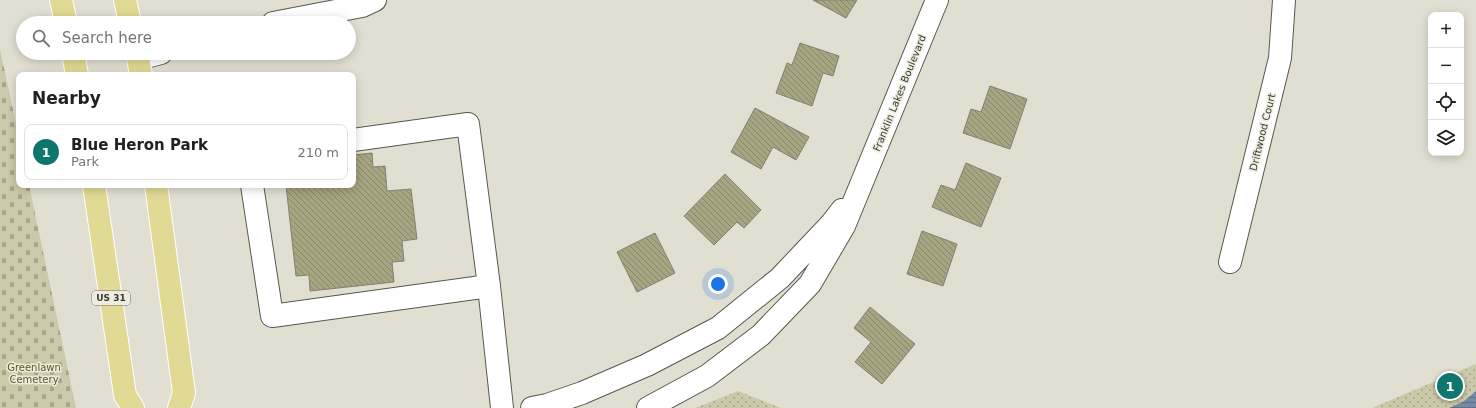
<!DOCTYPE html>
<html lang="en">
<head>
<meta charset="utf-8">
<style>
  body { margin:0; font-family:"DejaVu Sans",sans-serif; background:#f6f6f6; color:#202124 }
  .controls { position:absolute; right:12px; top:12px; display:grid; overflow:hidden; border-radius:8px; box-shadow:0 2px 10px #0003 }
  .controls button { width:36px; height:36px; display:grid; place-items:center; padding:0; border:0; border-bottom:1px solid #e0e0e0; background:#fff; color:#202124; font:20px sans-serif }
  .you { position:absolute; left:718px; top:284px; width:14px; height:14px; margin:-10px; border:3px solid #fff; border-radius:50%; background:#1a73e8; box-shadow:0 0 0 6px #1a73e833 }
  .badge { display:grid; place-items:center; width:26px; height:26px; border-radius:50%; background:#0f766e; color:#fff; font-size:13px; font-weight:700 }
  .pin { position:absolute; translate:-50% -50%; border:2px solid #fff; box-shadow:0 1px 4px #0006 }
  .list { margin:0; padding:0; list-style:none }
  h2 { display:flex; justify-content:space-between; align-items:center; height:52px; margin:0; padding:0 16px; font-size:17px }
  h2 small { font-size:13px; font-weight:400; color:#757577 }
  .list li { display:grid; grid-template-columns:26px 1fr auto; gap:12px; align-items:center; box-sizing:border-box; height:56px; margin:0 8px 8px; padding:0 8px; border:1px solid #e0e0e0; border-radius:8px }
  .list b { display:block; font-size:15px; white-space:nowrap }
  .list p { margin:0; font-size:13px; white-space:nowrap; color:#757577 }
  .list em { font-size:13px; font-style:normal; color:#757577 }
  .icon { flex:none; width:22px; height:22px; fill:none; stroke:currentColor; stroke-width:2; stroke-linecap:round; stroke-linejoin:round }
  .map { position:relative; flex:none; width:1476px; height:408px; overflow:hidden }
  .search { position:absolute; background:#fff; box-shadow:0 2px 10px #0003; left:16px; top:16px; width:340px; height:44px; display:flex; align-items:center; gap:10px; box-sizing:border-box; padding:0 14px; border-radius:22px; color:#757577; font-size:15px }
  .panel { position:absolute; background:#fff; box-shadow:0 2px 10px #0003; left:16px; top:72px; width:340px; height:116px; border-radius:8px }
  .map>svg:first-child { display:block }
</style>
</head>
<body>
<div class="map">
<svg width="1476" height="408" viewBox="0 0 1476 408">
  <defs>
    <pattern id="cemetery-stones" width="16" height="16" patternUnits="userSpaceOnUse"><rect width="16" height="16" fill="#cbc9a9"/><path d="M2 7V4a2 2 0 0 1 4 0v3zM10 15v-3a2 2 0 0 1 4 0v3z" fill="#a6a48a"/></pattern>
    <pattern id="park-dots" width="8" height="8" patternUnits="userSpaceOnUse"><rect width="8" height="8" fill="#cbc9a9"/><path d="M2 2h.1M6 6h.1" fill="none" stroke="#a6a48a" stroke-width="1.8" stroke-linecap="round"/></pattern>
    <pattern id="water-rules" width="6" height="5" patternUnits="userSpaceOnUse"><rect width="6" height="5" fill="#7389a5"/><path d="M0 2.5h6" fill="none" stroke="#607187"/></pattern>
    <pattern id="building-back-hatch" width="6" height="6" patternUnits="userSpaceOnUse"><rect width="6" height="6" fill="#a7a481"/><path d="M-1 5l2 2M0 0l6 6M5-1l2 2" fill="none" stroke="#89876a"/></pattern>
  </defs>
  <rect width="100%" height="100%" fill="#e0dfd1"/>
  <path fill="url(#cemetery-stones)" d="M0,49l19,89v47h10l47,223h-76z"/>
  <path fill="url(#park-dots)" d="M1476,364v44h-104z
    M738,391l43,17h-86z"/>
  <path fill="url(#water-rules)" d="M1476,391v17h-27l15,-7z"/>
  <path fill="url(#building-back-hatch)" stroke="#818073" d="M813,0h44l-11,18z
    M800,43l39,13 -6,20 -10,-3 -11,33 -36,-13 11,-30 5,2z
    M990,86l37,13 -17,50 -47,-16 8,-24 10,3z
    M755,108l54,29 -13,23 -23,-13 -12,22 -30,-17z
    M372,153l1,14 12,-1 2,25 24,-2 6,50 -15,2 2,20 -12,1 2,20 -84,9 -1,-16 -13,1 -10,-91h67v-30z
    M966,163l35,15 -20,49 -49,-20 9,-22 14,5z
    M725,174l36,36 -17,18 -7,-6 -23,23 -30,-29z
    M922,231l35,13 -14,42 -36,-12z
    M655,233l20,40 -38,19 -20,-40z
    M870,307l45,37 -33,40 -27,-22 16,-20 -17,-14z"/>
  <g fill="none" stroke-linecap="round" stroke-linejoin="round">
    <g stroke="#59584c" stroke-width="24">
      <path id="minor" d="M273,23l89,-17 13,-6
        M138,59l23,-6
        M353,140l115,-16 21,162 13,122
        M252,185l20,131 217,-30
        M1230,262l50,-204 4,-58
        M532,408l15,-3 35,-12 65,-28 71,-37 62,-50 52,-55 10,-13
        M648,408l59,-32 54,-41 49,-51 34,-58 93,-226"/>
    </g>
    <g stroke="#fff" stroke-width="24">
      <path id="major" d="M61,0l5,23
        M125,0l5,23
        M73,53l4,22
        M137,53l4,22
        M94,185l31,210 8,13
        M156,185l28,208 -5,15"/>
    </g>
    <use href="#minor" stroke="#fff" stroke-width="22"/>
    <use href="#major" stroke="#e1da94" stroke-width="22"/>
  </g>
  <g text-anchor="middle" stroke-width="3" stroke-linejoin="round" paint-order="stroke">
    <rect fill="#edecde" stroke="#707068" stroke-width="1" x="92" y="291" width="38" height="14" rx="3"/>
    <g font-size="9" font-weight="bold" fill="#3b3b35">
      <text x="111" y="301">US 31</text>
    </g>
    <g font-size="10" fill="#3b3b35" stroke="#edecde">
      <text transform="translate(899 93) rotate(-68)" y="4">Franklin Lakes Boulevard</text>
      <text transform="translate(1262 132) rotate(-76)" y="4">Driftwood Court</text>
    </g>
    <g font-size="10" fill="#5d581d" stroke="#edecde">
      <text x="34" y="371">Greenlawn<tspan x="34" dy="12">Cemetery</tspan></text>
    </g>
  </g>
</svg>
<div class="controls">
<button>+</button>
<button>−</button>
<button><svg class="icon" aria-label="locate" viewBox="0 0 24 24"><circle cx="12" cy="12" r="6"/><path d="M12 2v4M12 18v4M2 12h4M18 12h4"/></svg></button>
<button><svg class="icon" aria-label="layers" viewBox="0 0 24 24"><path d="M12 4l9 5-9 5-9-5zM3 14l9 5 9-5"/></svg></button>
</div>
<div class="you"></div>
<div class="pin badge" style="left:1450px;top:386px">1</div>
<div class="search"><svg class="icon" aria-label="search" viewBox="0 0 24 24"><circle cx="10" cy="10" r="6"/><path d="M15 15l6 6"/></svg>Search here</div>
<section class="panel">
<h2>Nearby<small></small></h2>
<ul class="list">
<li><span class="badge">1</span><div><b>Blue Heron Park</b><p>Park</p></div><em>210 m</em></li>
</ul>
</section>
</div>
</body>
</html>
